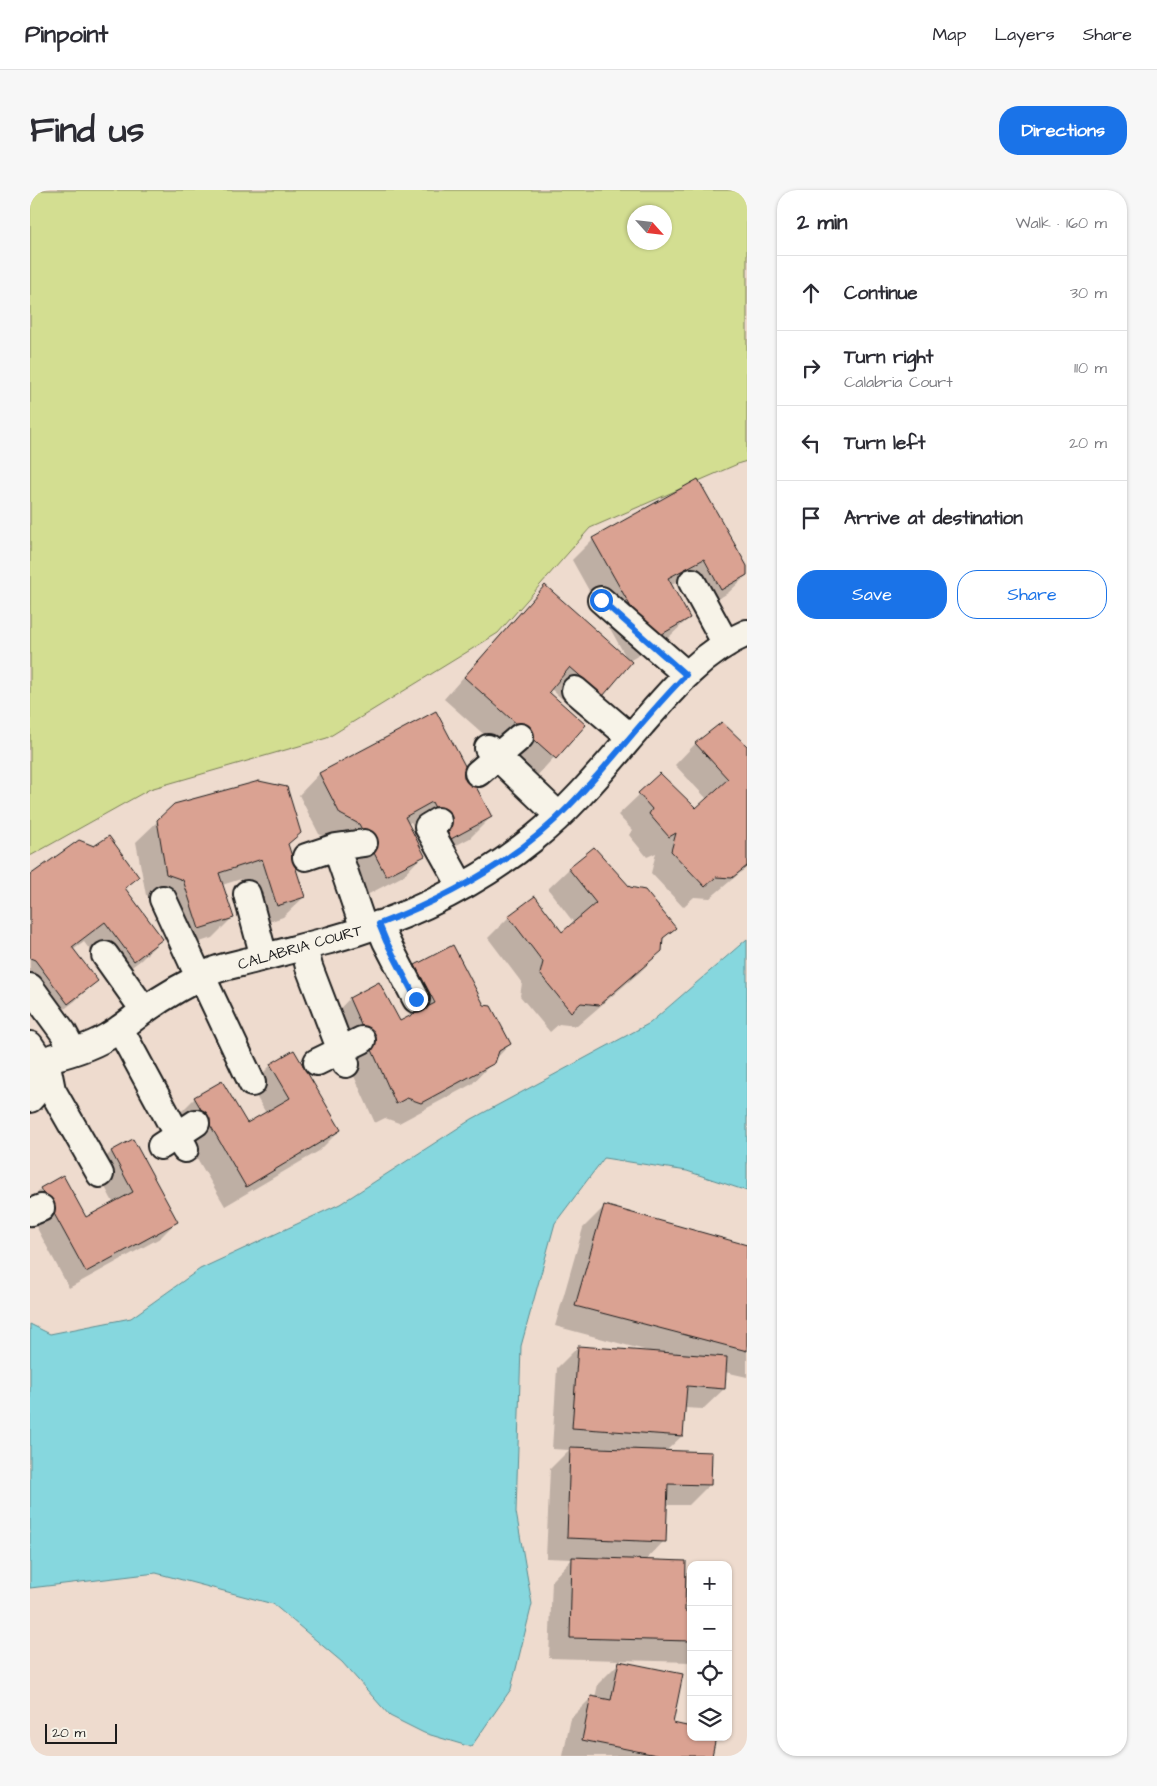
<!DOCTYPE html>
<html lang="en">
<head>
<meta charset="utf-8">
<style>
  body { margin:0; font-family:"Architects Daughter",sans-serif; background:#f7f7f7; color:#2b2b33 }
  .controls { position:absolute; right:15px; bottom:15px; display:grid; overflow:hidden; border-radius:10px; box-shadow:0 1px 4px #0004 }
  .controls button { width:45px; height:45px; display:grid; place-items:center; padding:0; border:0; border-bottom:1px solid #e1e1e2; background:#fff; color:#2b2b33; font:25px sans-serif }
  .compass { position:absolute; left:597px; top:15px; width:45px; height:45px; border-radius:50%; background:#fff; box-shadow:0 1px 4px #0004; rotate:117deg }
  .scale { position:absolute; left:15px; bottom:12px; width:72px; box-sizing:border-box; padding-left:5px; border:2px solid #1c1c1c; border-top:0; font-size:14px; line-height:18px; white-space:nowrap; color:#1c1c1c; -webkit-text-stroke:4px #f7f3e8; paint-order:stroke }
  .stop { position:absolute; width:15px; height:15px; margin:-11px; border:4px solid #1a73e8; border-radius:50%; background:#fff }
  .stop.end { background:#1a73e8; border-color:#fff; box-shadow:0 1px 5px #0008 }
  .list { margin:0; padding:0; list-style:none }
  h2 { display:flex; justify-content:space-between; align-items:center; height:65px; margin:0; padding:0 20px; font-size:21px }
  h2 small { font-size:16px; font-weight:400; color:#7c7c81 }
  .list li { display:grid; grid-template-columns:32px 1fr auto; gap:15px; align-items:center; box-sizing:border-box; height:75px; padding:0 20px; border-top:1px solid #e1e1e2 }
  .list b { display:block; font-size:19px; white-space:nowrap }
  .list p { margin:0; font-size:16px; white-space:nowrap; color:#7c7c81 }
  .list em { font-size:16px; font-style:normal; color:#7c7c81 }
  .actions { display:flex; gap:10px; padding:15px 20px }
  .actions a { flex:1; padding:11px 0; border:1px solid #1a73e8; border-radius:20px; text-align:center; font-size:18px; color:#1a73e8 }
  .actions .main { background:#1a73e8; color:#fff }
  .icon { flex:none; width:28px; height:28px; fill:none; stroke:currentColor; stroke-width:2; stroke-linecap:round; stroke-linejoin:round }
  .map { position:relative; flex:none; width:717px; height:1566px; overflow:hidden; border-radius:20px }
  header { display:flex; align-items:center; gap:30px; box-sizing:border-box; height:70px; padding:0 25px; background:#fff; border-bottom:1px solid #e1e1e2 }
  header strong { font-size:24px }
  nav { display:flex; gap:28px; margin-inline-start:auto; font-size:18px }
  .intro { display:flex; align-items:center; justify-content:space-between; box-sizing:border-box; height:120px; padding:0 30px }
  h1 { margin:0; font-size:35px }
  .button { padding:12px 22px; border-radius:20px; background:#1a73e8; color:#fff; font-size:18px; font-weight:700 }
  main { display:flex; gap:30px; padding:0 30px }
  aside { flex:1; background:#fff; border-radius:20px; box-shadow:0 1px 4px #0004 }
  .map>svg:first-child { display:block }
</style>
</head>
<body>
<header>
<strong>Pinpoint</strong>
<nav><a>Map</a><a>Layers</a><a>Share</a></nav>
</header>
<div class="intro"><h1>Find us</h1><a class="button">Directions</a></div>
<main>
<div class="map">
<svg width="717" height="1566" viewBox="0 0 717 1566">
  <rect width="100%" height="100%" fill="#eedbce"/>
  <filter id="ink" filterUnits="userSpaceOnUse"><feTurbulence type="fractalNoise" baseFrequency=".02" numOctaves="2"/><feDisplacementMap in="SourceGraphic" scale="10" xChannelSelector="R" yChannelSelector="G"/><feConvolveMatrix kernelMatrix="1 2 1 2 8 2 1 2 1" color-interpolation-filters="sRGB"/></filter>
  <g filter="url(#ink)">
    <path fill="#d3de91" stroke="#787d56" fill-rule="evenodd" d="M0,0h717v271l-7,2 -150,65 -92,105 -171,105 -177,51 -120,67zM604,22h30v30h-30z"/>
    <path fill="#86d7de" stroke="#5c8c90" d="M717,749v252l-60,-20 -83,-13 -49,65 -34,123 -5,166 16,92 -21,85 -40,58 -47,-14 -34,-17 -48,-54 -69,-58 -117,-31 -126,15v-264l20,10 81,-16 69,-49 140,-65 132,-85 178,-96z"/>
    <path fill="#0003" d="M668,291l49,88v6l-19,18 -28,17 -17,-32 -13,7 19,33 -21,20 -39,23 -27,34 -21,21 -31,-28 -3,4 37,33 -50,54 -90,-80 81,-92 20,-20 82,72 -55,-99 21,-21z
      M406,522l55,105 -21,21 -40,21 -19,-37 -4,2 16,31 -20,21 -38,20 -27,-51 -19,-11 -20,-39 20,-21z
      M692,534l25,23v120l-37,31 -16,-1 -11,10 -32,-34 5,-20 -9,4 -18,-22 3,-5 -14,-15 42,-40 36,35 11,-11 -32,-34 20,-21z
      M128,631l129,24 17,52 -21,20 -26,9 -16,-47 -19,6 11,32 -21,21 -34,11 -16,-49 -16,-5 -10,-53z
      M539,679l60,19 45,39 -12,13 -1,11 -21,21 -63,54 -18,-2 -9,8 -30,-36 2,-13 -34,-45 21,-21 53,16 12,-10 -26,-34z
      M0,686l107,1 -12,13 37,49 -21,21 -28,21 -29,-39 -11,8 23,31 -21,20 -29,22 -16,-21z
      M386,776l67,40 27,38 -38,40 -73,39 -14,-5 -10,5 -46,-103 20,-21 30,-15 20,39 12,-6 -16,-31z
      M241,875l69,65 -21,21 -94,55 -51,-87 21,-21 27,-16 24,43 20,-12 -16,-27z
      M103,950l43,82 -16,16 -91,50 -39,-73v-15l11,-11 45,30 28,-15 -19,-36 16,-16z
      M574,1017l143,39v131l-22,-5 -1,17 -21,20 -19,-1 -2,28 -16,15 44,33 -21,21h-23l-2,36 -19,20 38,52h8v49l-142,-4 3,-78 20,-21 -26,-1 4,-89 19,-19 -17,-1 5,-81 21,-21 70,5v-1l-93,-25 28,-98z
      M589,1473l52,61 20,13 20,19h-148l8,-38 21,-21 3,1 3,-14z"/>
    <path fill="#daa292" stroke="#1c1c1c" d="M668,289l49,87v9l-26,15 -17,-31 -36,19 22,40 -40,23 -58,-103z
      M515,395l87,77 -29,34 -33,-29 -21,25 37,33 -30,34 -92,-82z
      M406,521l56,106 -41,22 -19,-37 -27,15 20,39 -39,20 -27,-52 -19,-10 -21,-41z
      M692,532l25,24v120l-15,12 -16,-1 -11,10 -34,-36 5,-18 -7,4 -20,-23 3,-5 -14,-16 22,-20 36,35 32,-29 -33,-36z
      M229,591l28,6 14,46 -13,11 17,53 -28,9 -15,-47 -43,14 15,45 -35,11 -16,-49 -17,-6 -9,-54 17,-16z
      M79,646l30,41 -14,11 38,51 -29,22 -29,-39 -33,25 26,34 -30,23 -33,-44 -5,-2v-83l49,-35 15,6z
      M564,657l36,40 15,3 31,38 -13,10 -1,13 -63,54 -18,-2 -10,9 -31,-38 3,-12 -35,-46 27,-20 27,36 34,-29 -28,-35z
      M423,755l31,60 7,1 20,38 -12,7 -4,12 -74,40 -14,-5 -11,6 -47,-106 30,-16 21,39 35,-18 -20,-38z
      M264,860l47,80 -95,57 -52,-90 28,-16 25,42 43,-25 -20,-34z
      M103,949l45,83 -92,50 -46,-84 23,-13 23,42 47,-25 -22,-41z
      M574,1015l143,40v106l-172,-45z
      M548,1156l149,11 -2,32 -38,-3 -4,50 -111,-8z
      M540,1257l142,5 -1,33 -43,-1 -2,58 -99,-4z
      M542,1367l114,4 -1,50 6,1v29l-121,-3z
      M589,1471l64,13 -10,49 18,4v10h25l-4,19h-51l-79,-16 9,-44 20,4z"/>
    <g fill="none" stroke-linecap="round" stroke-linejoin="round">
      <g stroke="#1c1c1c" stroke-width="30">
        <path id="minor" d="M662,392l34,62
          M571,410l86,75
          M545,500l55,47
          M458,558l71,68
          M448,583l42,-36
          M408,631l-10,6 33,59
          M276,667l30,-10
          M217,704l17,63
          M133,709l31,67 8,11 50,106
          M349,734l7,17 30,58
          M334,739l-28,-82 28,-4
          M274,757l5,20 37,97
          M75,765l39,55
          M0,797l33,45 10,19
          M90,839l65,120
          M0,855c13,17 16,38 0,54
          M16,870l6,30 48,84
          M9,871c22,-5 48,-12 68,-24 14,-8 25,-18 38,-27 22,-16 46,-29 70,-40 13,-5 28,-7 41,-11 25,-6 49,-13 74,-19 73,-20 145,-54 204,-102 41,-33 74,-75 108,-114 30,-35 62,-73 105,-91
          M287,872l45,-22
          M131,956l35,-23
          M0,1021l1,1 10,-4"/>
      </g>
      <use href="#minor" stroke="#f7f3e8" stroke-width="26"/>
    </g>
  </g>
  <g fill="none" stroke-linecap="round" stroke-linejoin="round" filter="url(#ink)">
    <path stroke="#1a73e8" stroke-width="6" d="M386,809l-30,-58 -7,-17c70,-27 139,-64 191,-119 41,-42 75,-89 116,-130l-85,-75"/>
  </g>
  <g text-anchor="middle" stroke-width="4" stroke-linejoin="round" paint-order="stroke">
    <g font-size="15" fill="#1c1c1c" stroke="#f7f3e8">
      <text transform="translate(270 757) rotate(-16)" y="5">CALABRIA COURT</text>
    </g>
  </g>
</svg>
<div class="controls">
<button>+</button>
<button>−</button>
<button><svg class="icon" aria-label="locate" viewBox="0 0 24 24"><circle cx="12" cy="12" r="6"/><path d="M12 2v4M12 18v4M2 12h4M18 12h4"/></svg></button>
<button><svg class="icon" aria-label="layers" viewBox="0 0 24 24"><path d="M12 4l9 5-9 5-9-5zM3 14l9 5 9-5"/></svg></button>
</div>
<svg class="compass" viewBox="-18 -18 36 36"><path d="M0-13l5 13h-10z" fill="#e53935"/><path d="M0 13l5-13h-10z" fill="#7c7c81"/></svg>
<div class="scale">20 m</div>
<div class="stop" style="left:571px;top:410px"></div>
<div class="stop end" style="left:386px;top:809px"></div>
</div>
<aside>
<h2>2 min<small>Walk · 160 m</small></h2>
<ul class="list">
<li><svg class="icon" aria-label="ahead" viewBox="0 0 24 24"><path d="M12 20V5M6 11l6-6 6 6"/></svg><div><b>Continue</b></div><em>30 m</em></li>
<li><svg class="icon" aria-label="right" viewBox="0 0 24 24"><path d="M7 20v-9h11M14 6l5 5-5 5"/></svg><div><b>Turn right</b><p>Calabria Court</p></div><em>110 m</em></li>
<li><svg class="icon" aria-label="left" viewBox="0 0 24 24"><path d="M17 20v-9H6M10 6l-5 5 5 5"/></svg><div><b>Turn left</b></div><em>20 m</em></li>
<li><svg class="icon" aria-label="arrive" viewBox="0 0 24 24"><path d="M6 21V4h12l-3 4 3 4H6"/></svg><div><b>Arrive at destination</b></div></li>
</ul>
<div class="actions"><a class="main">Save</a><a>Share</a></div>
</aside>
</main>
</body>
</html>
